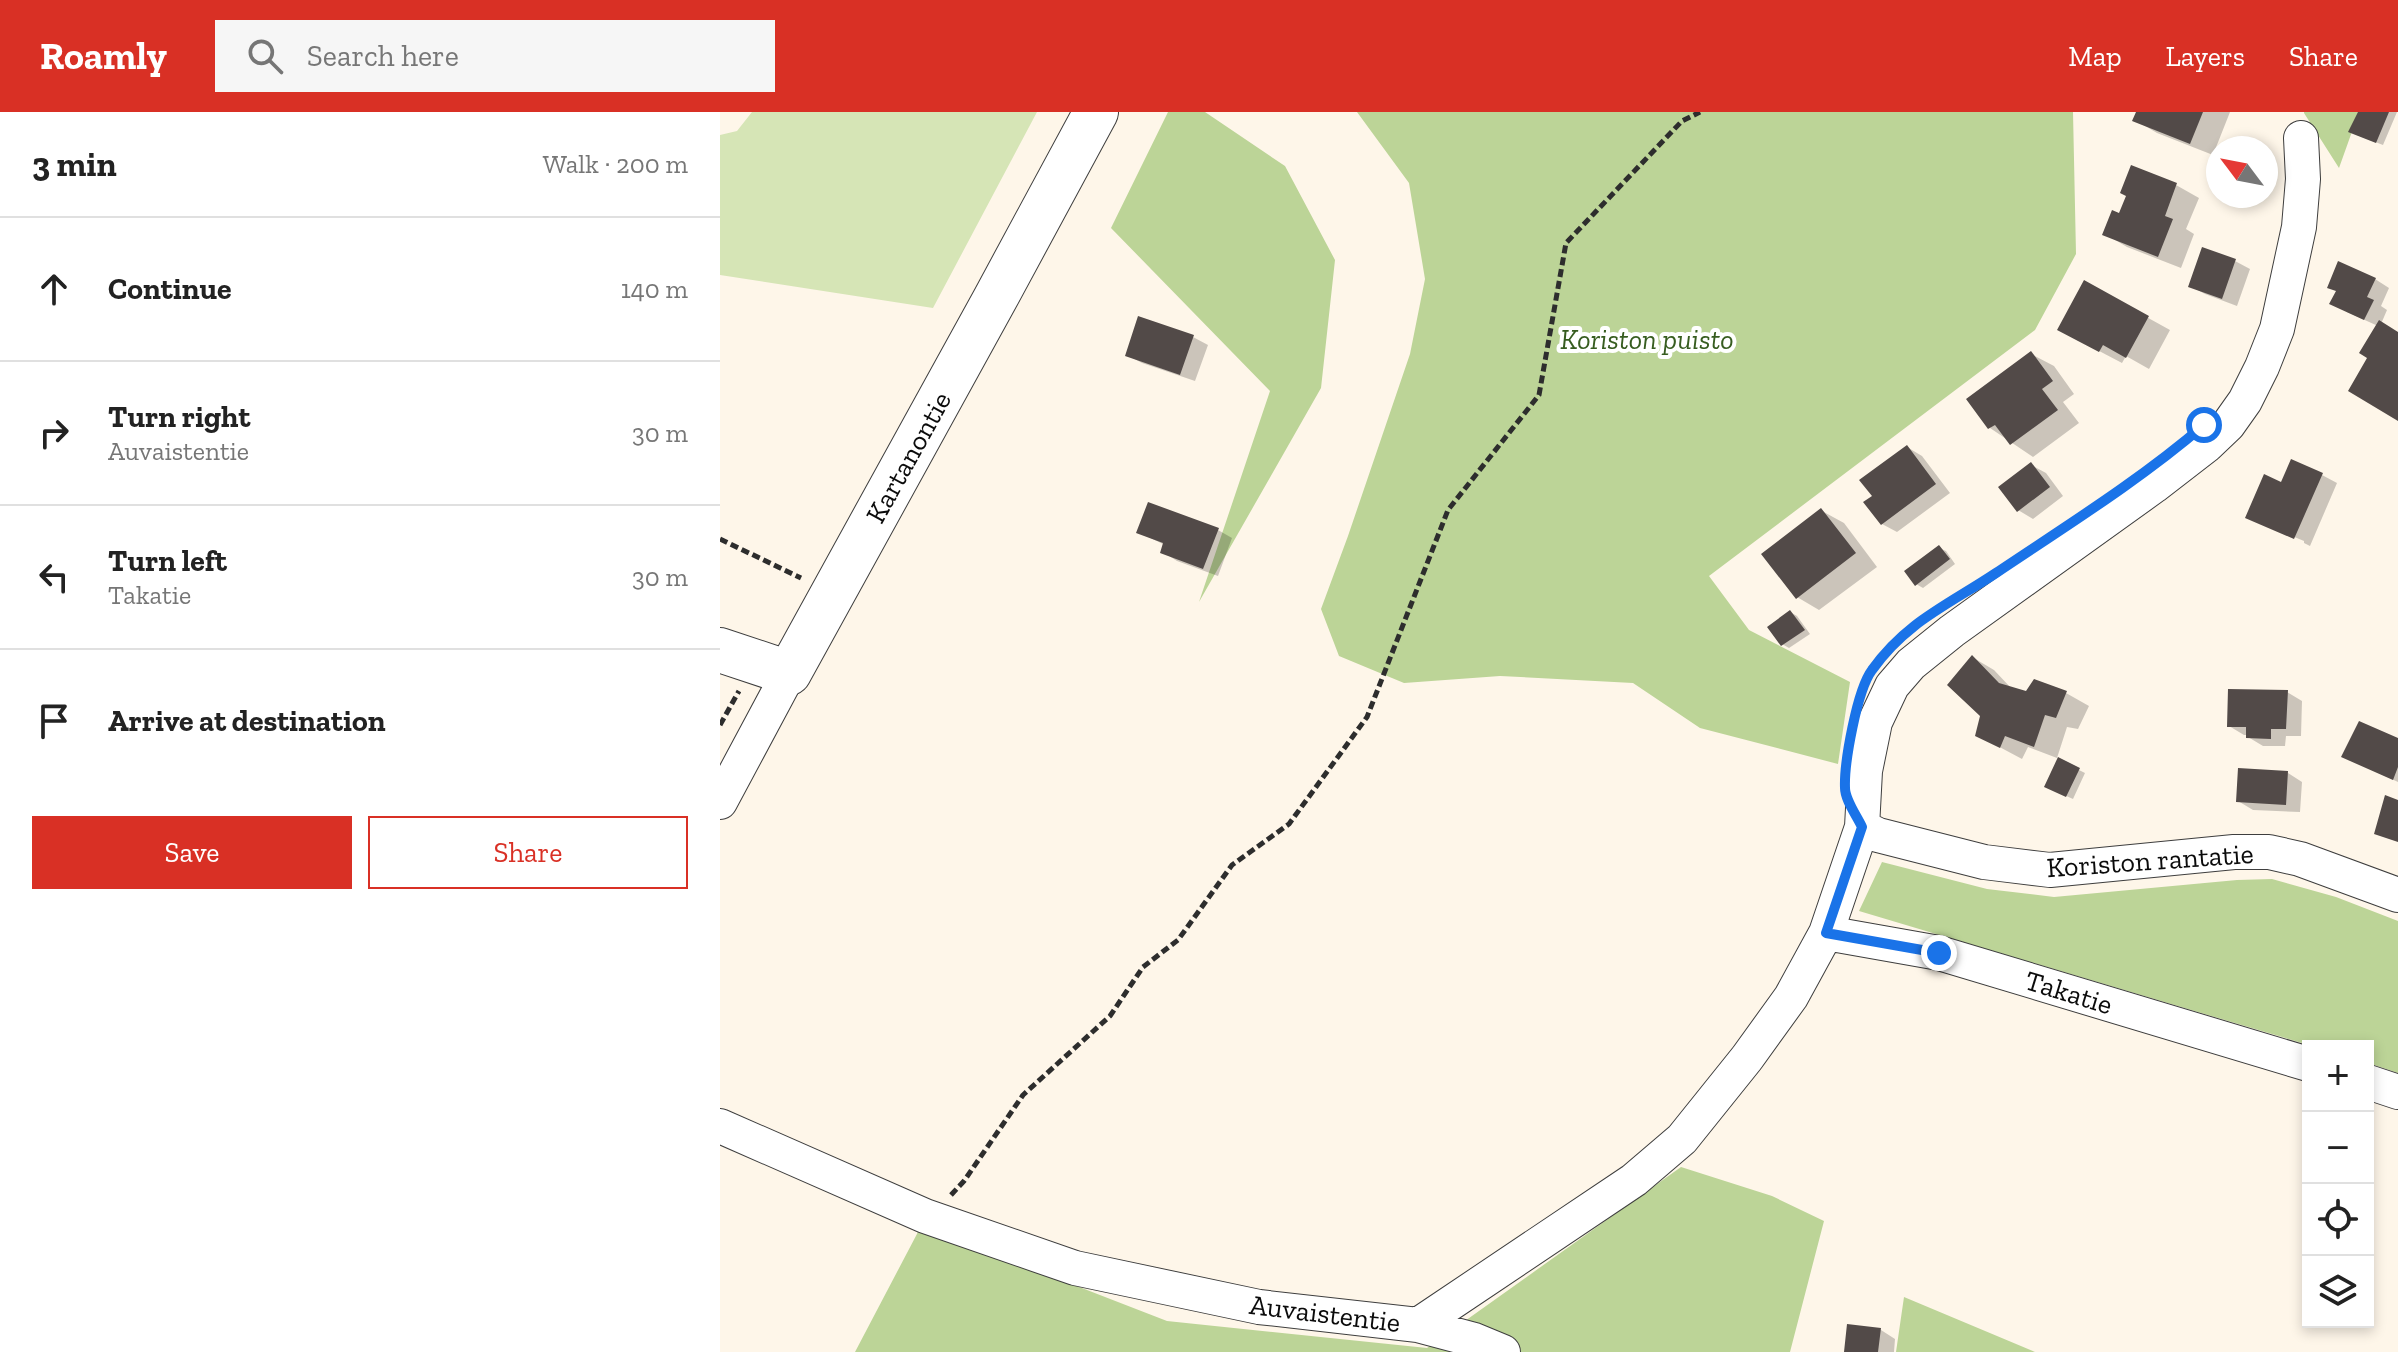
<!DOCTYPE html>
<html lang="en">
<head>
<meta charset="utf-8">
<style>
  body { margin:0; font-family:"Zilla Slab",serif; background:#f6f6f6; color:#222 }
  .controls { position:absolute; right:24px; bottom:24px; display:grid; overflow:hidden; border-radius:0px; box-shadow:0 4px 12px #0003 }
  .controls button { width:72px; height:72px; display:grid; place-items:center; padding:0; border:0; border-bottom:2px solid #e0e0e0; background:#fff; color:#222; font:40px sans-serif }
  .compass { position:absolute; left:1486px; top:24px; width:72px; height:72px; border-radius:50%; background:#fff; box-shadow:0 4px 12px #0003; rotate:302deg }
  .stop { position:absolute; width:24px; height:24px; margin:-18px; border:6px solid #1a73e8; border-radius:50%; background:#fff }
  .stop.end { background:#1a73e8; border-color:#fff; box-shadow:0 2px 8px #0008 }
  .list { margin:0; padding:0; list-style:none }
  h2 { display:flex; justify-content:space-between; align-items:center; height:104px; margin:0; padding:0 32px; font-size:34px }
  h2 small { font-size:26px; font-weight:400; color:#767676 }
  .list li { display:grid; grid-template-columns:52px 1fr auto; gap:24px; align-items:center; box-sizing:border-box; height:144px; padding:0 32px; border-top:2px solid #e0e0e0 }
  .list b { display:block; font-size:30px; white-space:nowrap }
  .list p { margin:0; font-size:26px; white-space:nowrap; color:#767676 }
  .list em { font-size:26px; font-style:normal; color:#767676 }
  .actions { display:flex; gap:16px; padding:24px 32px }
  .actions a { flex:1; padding:18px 0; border:2px solid #d93025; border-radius:0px; text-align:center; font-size:28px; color:#d93025 }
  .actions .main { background:#d93025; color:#fff }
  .icon { flex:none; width:44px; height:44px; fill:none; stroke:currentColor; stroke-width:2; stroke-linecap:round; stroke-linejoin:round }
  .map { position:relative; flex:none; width:1678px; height:1240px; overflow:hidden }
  header { display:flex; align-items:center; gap:48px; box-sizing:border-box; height:112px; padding:0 40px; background:#d93025; color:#fff }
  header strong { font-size:38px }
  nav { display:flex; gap:44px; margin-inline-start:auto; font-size:28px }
  .search { width:560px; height:72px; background:#f6f6f6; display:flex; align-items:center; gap:20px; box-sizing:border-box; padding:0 28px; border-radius:0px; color:#767676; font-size:30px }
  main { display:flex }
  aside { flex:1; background:#fff }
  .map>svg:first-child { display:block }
</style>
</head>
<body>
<header>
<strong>Roamly</strong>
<div class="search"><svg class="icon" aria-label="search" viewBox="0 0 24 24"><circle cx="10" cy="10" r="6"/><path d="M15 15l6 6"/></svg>Search here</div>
<nav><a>Map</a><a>Layers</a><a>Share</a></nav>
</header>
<main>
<aside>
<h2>3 min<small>Walk · 200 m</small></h2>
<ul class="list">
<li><svg class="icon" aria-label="ahead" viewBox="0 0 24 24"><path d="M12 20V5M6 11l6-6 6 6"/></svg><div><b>Continue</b></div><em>140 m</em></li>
<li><svg class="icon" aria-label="right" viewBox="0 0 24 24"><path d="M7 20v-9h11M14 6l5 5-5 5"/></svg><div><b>Turn right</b><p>Auvaistentie</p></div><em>30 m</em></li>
<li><svg class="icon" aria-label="left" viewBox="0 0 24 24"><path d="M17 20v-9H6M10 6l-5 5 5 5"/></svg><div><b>Turn left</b><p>Takatie</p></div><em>30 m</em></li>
<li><svg class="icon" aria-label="arrive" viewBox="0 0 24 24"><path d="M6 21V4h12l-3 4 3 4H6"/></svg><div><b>Arrive at destination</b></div></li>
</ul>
<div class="actions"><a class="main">Save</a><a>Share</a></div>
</aside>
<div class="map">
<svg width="1678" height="1240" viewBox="0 0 1678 1240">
  <rect width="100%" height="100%" fill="#fef6e9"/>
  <path fill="#d6e5b6" d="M32,0h285l-104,196 -213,-33v-140l17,-4z"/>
  <path fill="#bcd497" d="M448,0h37l80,54 50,94 -14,128 -122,214 71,-211 -159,-163z
    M637,0h716l3,142 -41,76 -326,246 40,54 101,52 -12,82 -138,-36 -67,-45 -133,-7 -96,7 -65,-27 -18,-47 27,-73 62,-182 15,-75 -16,-96z
    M1584,0h55l-20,56 -35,-55z
    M1162,750l105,27 67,8 183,-17 35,-1 64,18 62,24v152l-30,-10v-17h-56l-453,-135z
    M961,1055l91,29 52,25 -34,131h-935l63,-120 138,46 111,43 260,27z
    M1184,1185l131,55h-139z"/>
  <path fill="#0003" d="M1418,0h92l-17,43 -56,-22 -22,-13z
    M1640,0h37l-14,33 -26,-10z
    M1412,56l44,17 23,13 -13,31 8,5 -13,34 -54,-21 -22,-13 15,-19 8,-19z
    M1515,149l15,8 -13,37 -32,-12 -15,-8z
    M1655,167l14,9 -8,18 6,4 -6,14 17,10v83l-28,-59 8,-32 -31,-14z
    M1365,171l85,47 -21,39 -23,-13 -4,7 -40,-21z
    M473,225l15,8 -13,36 -53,-18 -15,-8z
    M1311,242l23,12 20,28 -11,8 16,21 -46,34 -43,-29z
    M1187,335l15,9 28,37 -53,39 -15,-8 -8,-27z
    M1311,353l15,8 17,23 -30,23 -15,-9z
    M1602,363l15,8 -27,63 -6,-3v-2l-43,-18 21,-39z
    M1102,399l22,12 33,44 -58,43 -22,-13z
    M498,418l14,8 -14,38 -41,-15 -14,-9 2,-7 -27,-13z
    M1219,436l7,3 9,13 -32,24 -7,-4z
    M1070,500l7,4 13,18 -21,14 -7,-4z
    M1252,545l22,13 18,19 15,4 8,-12 31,12 23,13 -11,23 -11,-2 -10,31 -29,-11 -6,12 -45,-24 5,-19z
    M1567,580l15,9 -1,35h-15l-1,10h-22l-15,-9v-2h-4l-15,-9z
    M1678,628v42l-54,-25z
    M1359,658l6,3 -12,26 -20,-9z
    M1568,661l14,9 -2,30 -47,-2 -15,-9z
    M1129,1214l32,4 14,9 -1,13h-48z"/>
  <path fill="#524a48" d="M1416,0h67l-13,32 -58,-23z
    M1638,0h31l-13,31 -28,-11z
    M1411,53l46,18 -12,33 8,3 -15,38 -56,-22 10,-25 7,3 7,-17 -6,-3z
    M1482,135l34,12 -14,40 -34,-12z
    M1618,149l38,17 -9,19 7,3 -10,20 -35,-16 7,-13 -9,-3z
    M1364,168l65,36 -23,42 -23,-13 -4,7 -42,-22z
    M418,204l56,19 -14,40 -55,-19z
    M1659,208l19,12v89l-50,-30 19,-33 -8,-5z
    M1311,239l22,30 -11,8 16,21 -48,35 -15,-20 -7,4 -22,-30z
    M1187,333l29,39 -55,41 -18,-23 9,-6 -13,-16z
    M1571,347l32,14 -29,66 -49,-21 19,-44 17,8z
    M1311,350l19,25 -33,25 -19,-25z
    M428,390l71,26 -16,41 -43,-16 3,-10 -27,-10z
    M1101,396l35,45 -60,46 -35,-45z
    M1219,433l11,14 -35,27 -11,-15z
    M1070,498l15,20 -24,16 -14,-19z
    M1252,543l27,28 27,8 8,-12 33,12 -11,27 -11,-3 -11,32 -29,-11 -5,12 -25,-12 5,-20 -33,-31z
    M1508,577l60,1 -2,39h-15v10l-25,-1v-11h-19z
    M1639,609l39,17v29l-5,13 -52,-23z
    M1338,645l22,11 -14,29 -22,-10z
    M1518,656l50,3 -2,34 -50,-3z
    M1665,683l13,5v42l-24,-8z
    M1127,1212l34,4 -3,24h-34z"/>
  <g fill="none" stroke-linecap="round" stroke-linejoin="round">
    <g stroke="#3e3e3e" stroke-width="36">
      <path id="minor" d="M0,690l69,-129
        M1142,715l16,8 106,27 66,8 184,-18h35l31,7 98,36
        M1106,821l113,20 369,111
        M1648,970l30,10
        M0,1014l205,90 150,52 184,39 159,18 56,15 29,12
        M698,1213l216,-145 48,-41 65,-81 44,-61 35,-64 36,-106 3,-56 10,-49 17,-36 19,-22 41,-33 202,-145 53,-41 21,-20 17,-24 17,-34 15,-38 22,-102 4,-48 -2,-41"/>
    </g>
    <g stroke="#3e3e3e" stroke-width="46">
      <path id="tertiary" d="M0,538l69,23 206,-374 101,-187"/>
    </g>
    <path stroke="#2d2d2d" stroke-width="5" stroke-dasharray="8 4" stroke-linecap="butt" d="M0,427l81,39
      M0,613l19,-34
      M231,1083l13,-14 59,-86 87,-79 33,-49 35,-27 54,-75 57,-41 78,-107 81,-207 91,-115 27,-152 116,-122 18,-9"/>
    <use href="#minor" stroke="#fff" stroke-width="34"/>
    <use href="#tertiary" stroke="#fff" stroke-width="44"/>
  </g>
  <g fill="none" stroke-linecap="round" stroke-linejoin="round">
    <path stroke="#1a73e8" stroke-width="10" d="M1219,841l-113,-20 36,-106c-5,-11 -17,-27 -17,-39 -1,-25 12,-98 27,-118 34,-48 76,-65 124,-97 70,-47 144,-93 208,-148"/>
  </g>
  <g text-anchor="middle" stroke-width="8" stroke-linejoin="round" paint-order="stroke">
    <g font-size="28" font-style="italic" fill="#375d20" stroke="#fff">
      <text x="927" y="237">Koriston puisto</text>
    </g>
    <g font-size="28" fill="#0b0b0b" stroke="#fff">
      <text transform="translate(188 345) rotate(-61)" y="10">Kartanontie</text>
      <text transform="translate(1430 748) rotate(-4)" y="10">Koriston rantatie</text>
      <text transform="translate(1349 880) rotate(17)" y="10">Takatie</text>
      <text transform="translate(605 1201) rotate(7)" y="10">Auvaistentie</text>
    </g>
  </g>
</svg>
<div class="controls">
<button>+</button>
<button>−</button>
<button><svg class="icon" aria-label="locate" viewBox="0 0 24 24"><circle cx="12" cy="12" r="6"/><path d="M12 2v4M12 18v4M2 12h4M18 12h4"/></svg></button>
<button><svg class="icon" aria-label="layers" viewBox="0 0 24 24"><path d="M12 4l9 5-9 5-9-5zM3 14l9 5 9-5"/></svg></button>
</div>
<svg class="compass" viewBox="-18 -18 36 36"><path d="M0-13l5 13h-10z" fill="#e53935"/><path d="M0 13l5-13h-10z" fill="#767676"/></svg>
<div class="stop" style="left:1484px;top:313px"></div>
<div class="stop end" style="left:1219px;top:841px"></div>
</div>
</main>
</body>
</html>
